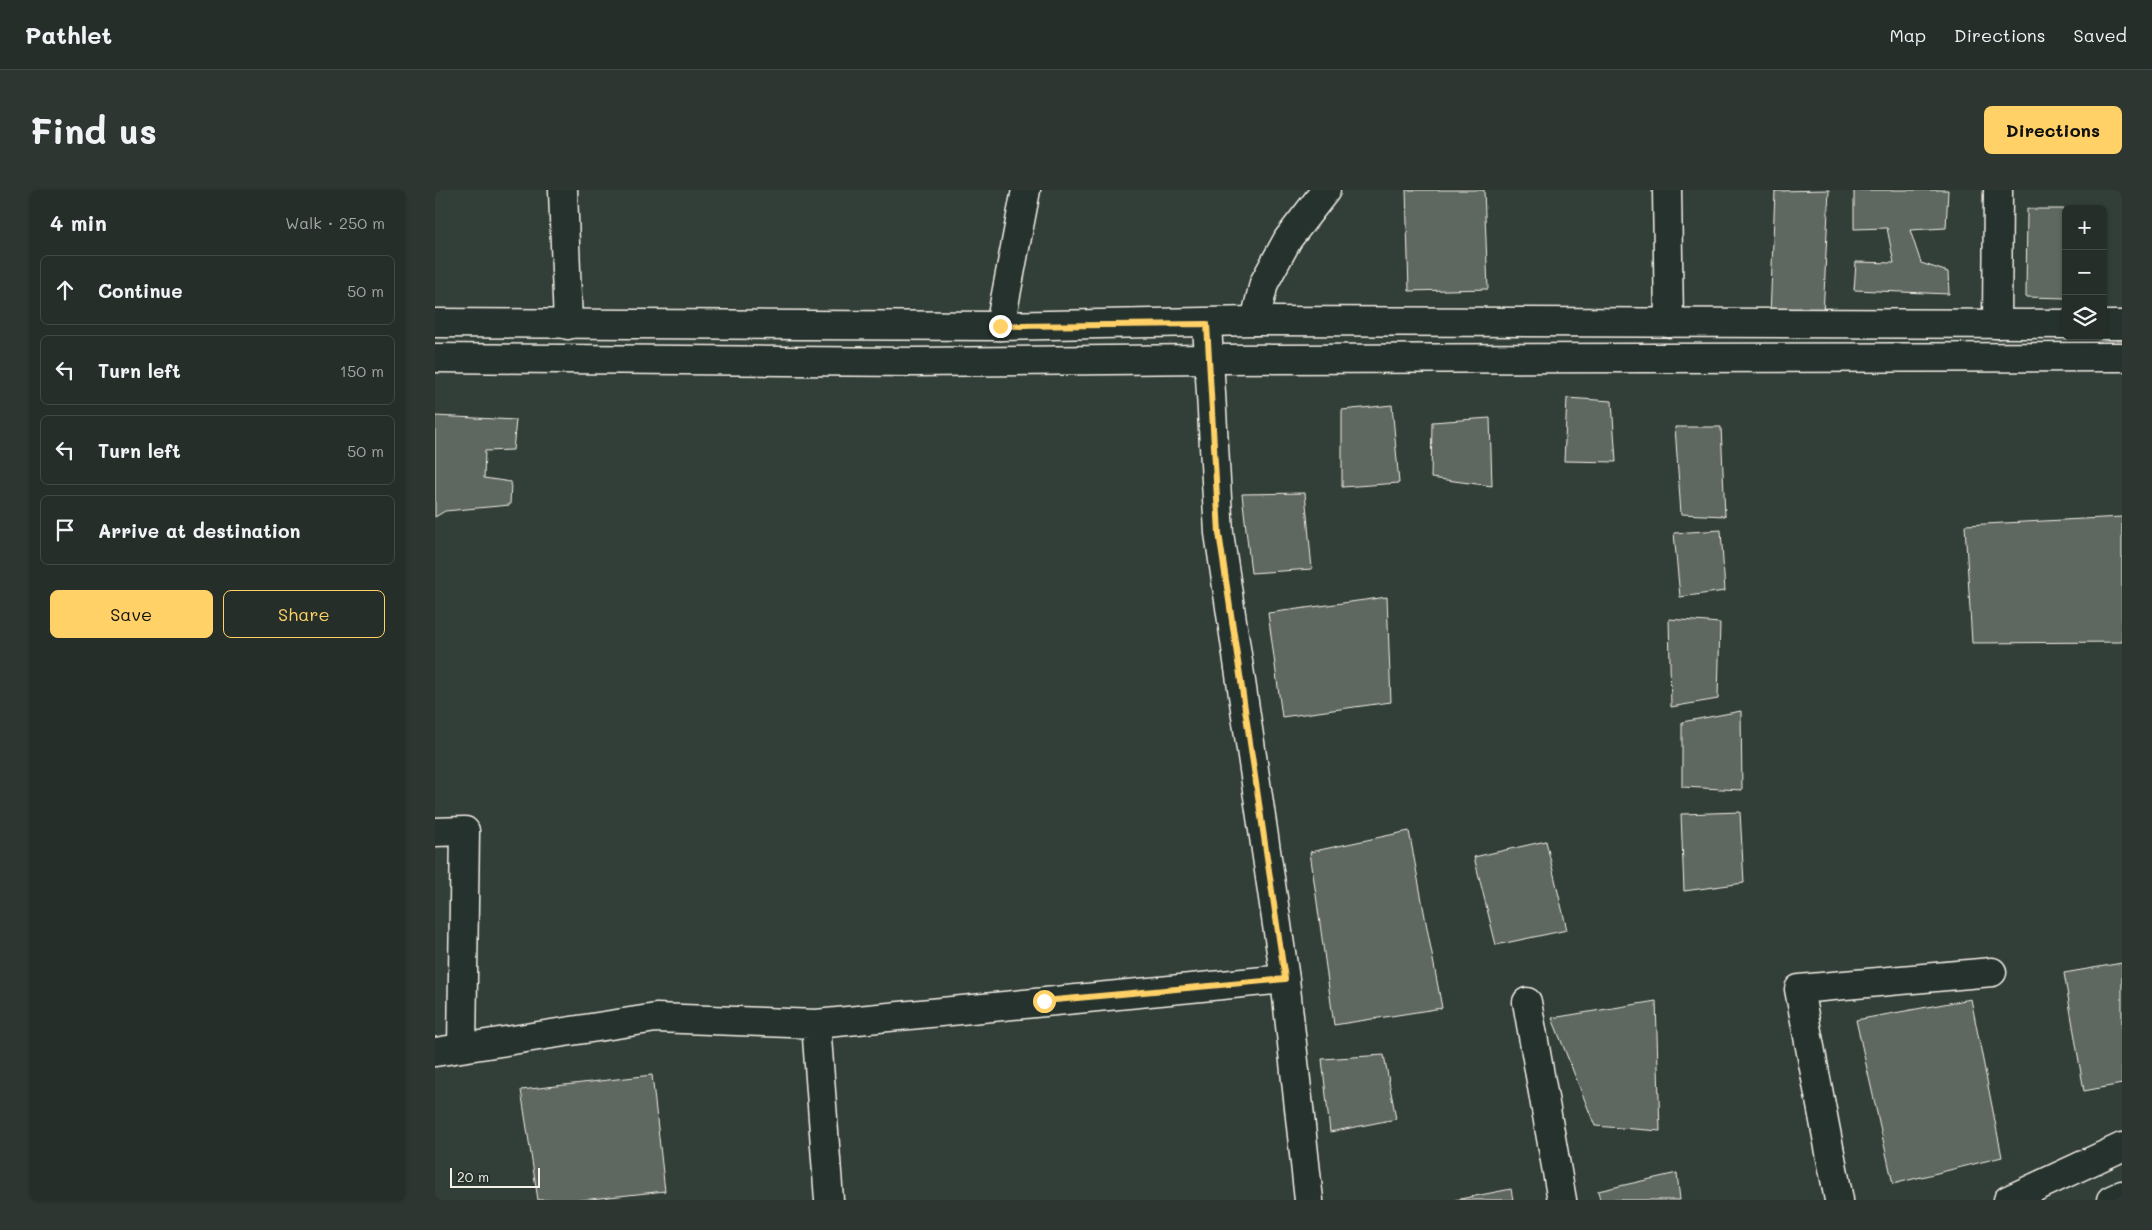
<!DOCTYPE html>
<html lang="en">
<head>
<meta charset="utf-8">
<style>
  body { margin:0; font-family:Mali,sans-serif; background:#2e3632; color:#f1f3f6 }
  .controls { position:absolute; right:15px; top:15px; display:grid; overflow:hidden; border-radius:8px; box-shadow:0 1px 4px #0004 }
  .controls button { width:45px; height:45px; display:grid; place-items:center; padding:0; border:0; border-bottom:1px solid #424a47; background:#262e2a; color:#f1f3f6; font:25px sans-serif }
  .scale { position:absolute; left:15px; bottom:12px; width:90px; box-sizing:border-box; padding-left:5px; border:2px solid #f4f1e8; border-top:0; font-size:14px; line-height:18px; white-space:nowrap; color:#f4f1e8; -webkit-text-stroke:4px #26332d; paint-order:stroke }
  .stop { position:absolute; width:15px; height:15px; margin:-11px; border:4px solid #ffd166; border-radius:50%; background:#fff }
  .stop.end { background:#ffd166; border-color:#fff; box-shadow:0 1px 5px #0008 }
  .list { margin:0; padding:0; list-style:none }
  h2 { display:flex; justify-content:space-between; align-items:center; height:65px; margin:0; padding:0 20px; font-size:21px }
  h2 small { font-size:16px; font-weight:400; color:#a4a8a8 }
  .list li { display:grid; grid-template-columns:32px 1fr auto; gap:15px; align-items:center; box-sizing:border-box; height:70px; margin:0 10px 10px; padding:0 10px; border:1px solid #424a47; border-radius:8px }
  .list b { display:block; font-size:19px; white-space:nowrap }
  .list em { font-size:16px; font-style:normal; color:#a4a8a8 }
  .actions { display:flex; gap:10px; padding:15px 20px }
  .actions a { flex:1; padding:11px 0; border:1px solid #ffd166; border-radius:8px; text-align:center; font-size:18px; color:#ffd166 }
  .actions .main { background:#ffd166; color:#111 }
  .icon { flex:none; width:28px; height:28px; fill:none; stroke:currentColor; stroke-width:2; stroke-linecap:round; stroke-linejoin:round }
  .map { position:relative; flex:none; width:1687px; height:1010px; overflow:hidden; border-radius:8px }
  header { display:flex; align-items:center; gap:30px; box-sizing:border-box; height:70px; padding:0 25px; background:#262e2a; border-bottom:1px solid #424a47 }
  header strong { font-size:24px }
  nav { display:flex; gap:28px; margin-inline-start:auto; font-size:18px }
  .intro { display:flex; align-items:center; justify-content:space-between; box-sizing:border-box; height:120px; padding:0 30px }
  h1 { margin:0; font-size:35px }
  .button { padding:12px 22px; border-radius:8px; background:#ffd166; color:#111; font-size:18px; font-weight:700 }
  main { display:flex; gap:30px; padding:0 30px }
  aside { flex:1; background:#262e2a; border-radius:8px; box-shadow:0 1px 4px #0004 }
  .map>svg:first-child { display:block }
</style>
</head>
<body>
<header>
<strong>Pathlet</strong>
<nav><a>Map</a><a>Directions</a><a>Saved</a></nav>
</header>
<div class="intro"><h1>Find us</h1><a class="button">Directions</a></div>
<main>
<aside>
<h2>4 min<small>Walk · 250 m</small></h2>
<ul class="list">
<li><svg class="icon" aria-label="ahead" viewBox="0 0 24 24"><path d="M12 20V5M6 11l6-6 6 6"/></svg><div><b>Continue</b></div><em>50 m</em></li>
<li><svg class="icon" aria-label="left" viewBox="0 0 24 24"><path d="M17 20v-9H6M10 6l-5 5 5 5"/></svg><div><b>Turn left</b></div><em>150 m</em></li>
<li><svg class="icon" aria-label="left" viewBox="0 0 24 24"><path d="M17 20v-9H6M10 6l-5 5 5 5"/></svg><div><b>Turn left</b></div><em>50 m</em></li>
<li><svg class="icon" aria-label="arrive" viewBox="0 0 24 24"><path d="M6 21V4h12l-3 4 3 4H6"/></svg><div><b>Arrive at destination</b></div></li>
</ul>
<div class="actions"><a class="main">Save</a><a>Share</a></div>
</aside>
<div class="map">
<svg width="1687" height="1010" viewBox="0 0 1687 1010">
  <rect width="100%" height="100%" fill="#323e38"/>
  <filter id="ink" filterUnits="userSpaceOnUse"><feTurbulence type="fractalNoise" baseFrequency=".02" numOctaves="2"/><feDisplacementMap in="SourceGraphic" scale="10" xChannelSelector="R" yChannelSelector="G"/><feConvolveMatrix kernelMatrix="1 2 1 2 8 2 1 2 1" color-interpolation-filters="sRGB"/></filter>
  <g filter="url(#ink)">
    <path fill="#5f6861" stroke="#f4f1e8" d="M971,0h78l4,99 -79,2z
      M1394,0l-6,126h-53l5,-125z
      M1419,0h94l-2,38 -36,2 11,33 27,9 1,22 -95,-4 2,-28 38,1 -7,-35 -33,1z
      M1592,19h39v89l-40,-1z
      M1132,208l45,3 4,61 -52,-1z
      M957,215l7,78 -57,4v-77z
      M0,226l81,4 -3,30 -28,1 -1,27 27,4 -1,23 -65,6 -10,6z
      M1055,228l2,68 -61,-8 1,-56z
      M1240,237h46l4,89 -44,-2z
      M870,303l7,76 -61,4 -9,-79z
      M1687,327v125l-150,1 -7,-118z
      M1286,340l4,61 -45,6 -6,-64z
      M952,407l4,105 -109,15 -14,-104z
      M1234,429l51,4 -2,76 -47,8z
      M1306,521l1,79 -60,-3v-65z
      M1305,622l4,71 -60,8 -3,-77z
      M974,641l33,177 -108,17 -24,-173z
      M1111,651l21,89 -71,15 -22,-88z
      M1687,773v121l-38,7 -20,-118z
      M1536,809l31,158 -109,27 -37,-164z
      M1221,811l4,130 -65,-5 -43,-108z
      M949,865l12,64 -66,13 -8,-73z
      M217,885l13,116 -83,9h-44l-17,-110z
      M1242,983l3,27h-80l-2,-9z
      M1076,999l2,11h-58z"/>
    <g fill="none" stroke-linecap="round" stroke-linejoin="round">
      <g stroke="#f4f1e8" stroke-width="31">
        <path id="minor" d="M128,0l5,135
          M1232,0l2,133
          M820,131l9,-38 24,-44 38,-49
          M772,134l12,209 66,446 24,221
          M1562,134l1,-134
          M565,136l26,-136
          M0,642l30,-1 -3,216
          M1092,812l35,198
          M381,834l469,-45
          M0,862l221,-34 160,6 13,176
          M1404,1010l-40,-211 193,-17"/>
      </g>
      <g stroke="#f4f1e8" stroke-width="31">
        <path id="major" d="M0,133l565,3 255,-5 811,3
          M1668,135h19
          M0,168l480,4 293,-3 914,-2
          M1573,1010l114,-53
          M1676,1010l11,-5"/>
      </g>
      <use href="#minor" stroke="#26332d" stroke-width="28"/>
      <use href="#major" stroke="#26332d" stroke-width="28"/>
    </g>
  </g>
  <g fill="none" stroke-linecap="round" stroke-linejoin="round" filter="url(#ink)">
    <path stroke="#ffd166" stroke-width="6" d="M565,136l207,-2 12,209 66,446 -241,22"/>
  </g>
</svg>
<div class="controls">
<button>+</button>
<button>−</button>
<button><svg class="icon" aria-label="layers" viewBox="0 0 24 24"><path d="M12 4l9 5-9 5-9-5zM3 14l9 5 9-5"/></svg></button>
</div>
<div class="scale">20 m</div>
<div class="stop" style="left:609px;top:811px"></div>
<div class="stop end" style="left:565px;top:136px"></div>
</div>
</main>
</body>
</html>
